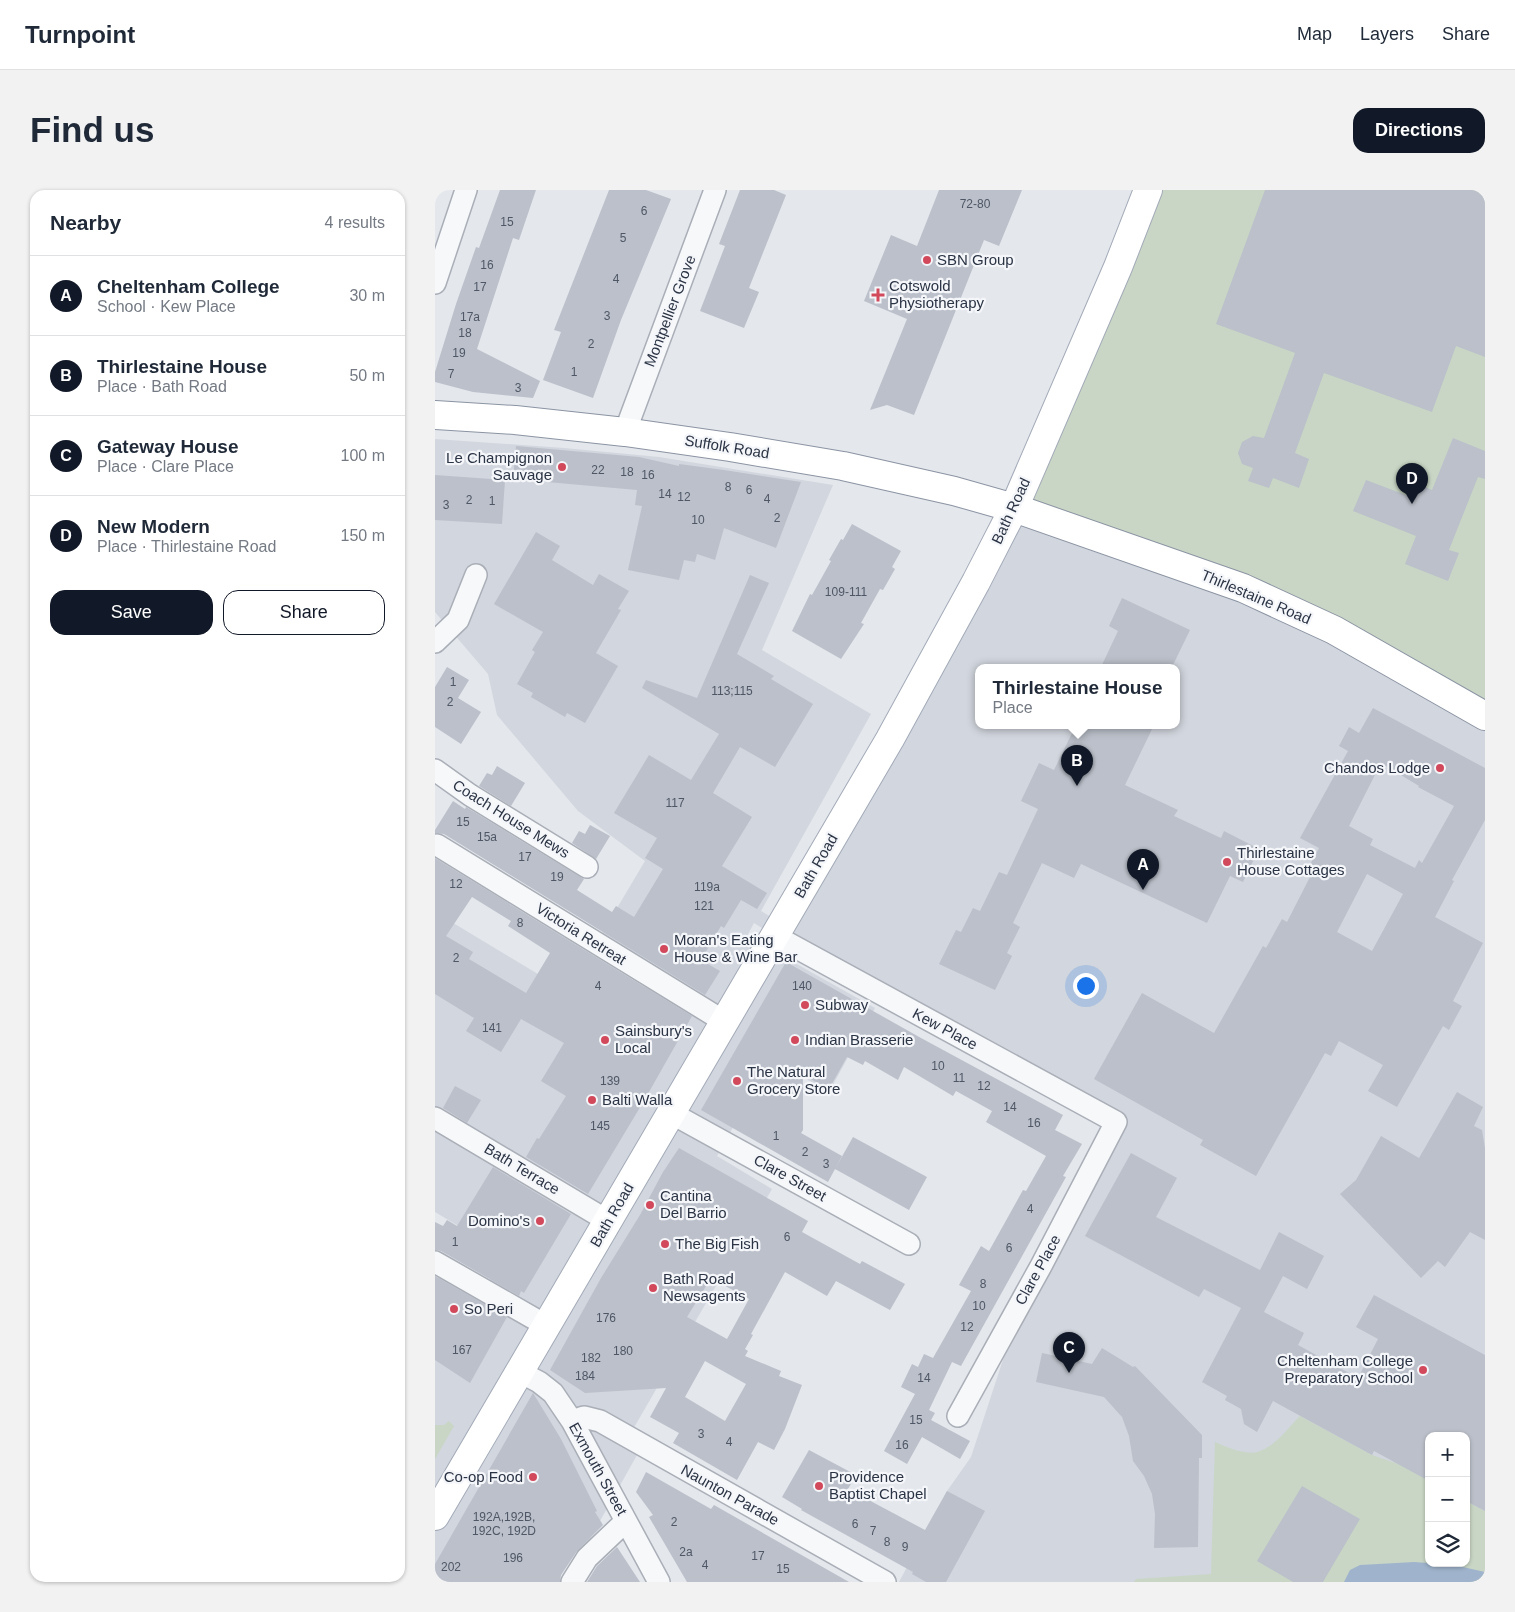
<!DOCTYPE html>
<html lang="en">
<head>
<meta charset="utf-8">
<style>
  body { margin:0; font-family:Arial,sans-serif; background:#f2f2f3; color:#1f2937 }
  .controls { position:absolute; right:15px; bottom:15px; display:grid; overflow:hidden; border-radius:10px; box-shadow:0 1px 4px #0004 }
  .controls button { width:45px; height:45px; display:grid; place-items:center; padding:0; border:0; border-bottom:1px solid #e0e1e3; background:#fff; color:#1f2937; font:25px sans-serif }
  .you { position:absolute; left:650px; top:795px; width:18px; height:18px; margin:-12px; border:4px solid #fff; border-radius:50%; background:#1a73e8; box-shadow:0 0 0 8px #1a73e833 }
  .badge { display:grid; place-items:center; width:32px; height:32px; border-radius:50%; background:#111827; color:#fff; font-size:16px; font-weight:700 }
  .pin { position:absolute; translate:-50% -41px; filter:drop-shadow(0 1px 2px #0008) }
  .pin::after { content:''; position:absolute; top:26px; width:18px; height:15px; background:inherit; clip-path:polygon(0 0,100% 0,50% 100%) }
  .popup { position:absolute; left:540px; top:474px; width:205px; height:65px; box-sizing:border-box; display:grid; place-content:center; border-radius:10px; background:#fff; filter:drop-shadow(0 1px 4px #0005); font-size:16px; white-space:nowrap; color:#747a83 }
  .popup b { font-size:19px; color:#1f2937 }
  .popup::after { content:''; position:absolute; left:50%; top:100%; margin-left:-10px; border:10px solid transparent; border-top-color:#fff }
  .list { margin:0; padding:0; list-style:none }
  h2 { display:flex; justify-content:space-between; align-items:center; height:65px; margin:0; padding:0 20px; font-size:21px }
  h2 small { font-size:16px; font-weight:400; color:#747a83 }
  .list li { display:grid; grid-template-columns:32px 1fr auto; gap:15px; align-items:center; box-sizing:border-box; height:80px; padding:0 20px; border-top:1px solid #e0e1e3 }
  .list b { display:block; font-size:19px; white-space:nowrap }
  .list p { margin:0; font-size:16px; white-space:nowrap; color:#747a83 }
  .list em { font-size:16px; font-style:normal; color:#747a83 }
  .actions { display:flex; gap:10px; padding:15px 20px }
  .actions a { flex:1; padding:11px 0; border:1px solid #111827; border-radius:15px; text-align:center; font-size:18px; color:#111827 }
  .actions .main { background:#111827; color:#fff }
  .icon { flex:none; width:28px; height:28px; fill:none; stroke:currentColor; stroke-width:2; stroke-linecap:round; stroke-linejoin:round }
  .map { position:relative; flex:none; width:1050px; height:1392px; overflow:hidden; border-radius:15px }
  header { display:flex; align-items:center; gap:30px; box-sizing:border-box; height:70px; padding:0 25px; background:#fff; border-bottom:1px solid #e0e1e3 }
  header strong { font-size:24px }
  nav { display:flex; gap:28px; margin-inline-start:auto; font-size:18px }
  .intro { display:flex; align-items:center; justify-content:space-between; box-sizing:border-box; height:120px; padding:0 30px }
  h1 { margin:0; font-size:35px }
  .button { padding:12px 22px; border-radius:15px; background:#111827; color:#fff; font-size:18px; font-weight:700 }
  main { display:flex; gap:30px; padding:0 30px }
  aside { flex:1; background:#fff; border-radius:15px; box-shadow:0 1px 4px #0004 }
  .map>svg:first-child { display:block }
</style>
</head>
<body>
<header>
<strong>Turnpoint</strong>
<nav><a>Map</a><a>Layers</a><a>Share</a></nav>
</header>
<div class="intro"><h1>Find us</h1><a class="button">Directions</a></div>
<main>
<aside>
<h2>Nearby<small>4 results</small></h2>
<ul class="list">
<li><span class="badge">A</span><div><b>Cheltenham College</b><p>School · Kew Place</p></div><em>30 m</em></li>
<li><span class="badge">B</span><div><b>Thirlestaine House</b><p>Place · Bath Road</p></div><em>50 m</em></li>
<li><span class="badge">C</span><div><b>Gateway House</b><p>Place · Clare Place</p></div><em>100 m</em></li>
<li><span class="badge">D</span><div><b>New Modern</b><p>Place · Thirlestaine Road</p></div><em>150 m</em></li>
</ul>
<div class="actions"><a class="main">Save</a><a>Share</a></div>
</aside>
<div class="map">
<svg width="1050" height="1392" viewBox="0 0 1050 1392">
  <rect width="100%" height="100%" fill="#e4e7ec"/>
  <path fill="#d2d6de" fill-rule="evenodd" d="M1050,0v1392h-586l48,-91 24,-34 52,-158 93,-176 -318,-173 -44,-27 -7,13 128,72 -46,84 -58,-33 -54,97 55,33 -140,242 14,8 -60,107 -17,10 -11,26h-123v-298l7,-12 39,23 24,-41 -70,-42v-300l103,62 86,47 24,-40 -53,-36 50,-84 -67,-50 -81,-96 -9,-41 -53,-62v-173l129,9 95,9 174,28 -71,165 109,64 -110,197 21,13 232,-416zM543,477h198v58h-198zM994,1246h37v127h-37z"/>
  <path fill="#c9d6c5" d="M713,0h337v526l-151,-86 -320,-122z
    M865,1226l72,39 29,10 28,16v82h37v-62l19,10v71h-351l2,-3 75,-5 4,-132c11,5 30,13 42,10 17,-4 32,-25 43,-36z
    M14,1231l5,5 -19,33v-34h9z"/>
  <path fill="#9fb4cc" d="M979,1372l40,3 31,7v10h-141l6,-12 10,-5z"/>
  <path fill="#bbc0ca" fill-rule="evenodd" d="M65,0h36l-17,50 -6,-2 -36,111 63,32 -7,17 -60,-6 -38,-10v-10l21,-68 20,-57 3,1z
    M174,0h37l25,9 -50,121 -28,78 -50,-18 18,-48 -7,-2z
    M305,0h34l12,5 -37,93 10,4 -15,36 -44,-17 25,-65 -6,-2z
    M504,0h83l-23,56 -15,-6 -70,175 -27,-10 -17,5 37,-91 -43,-18 27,-66 26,11z
    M830,0h220v167l-29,-11 -24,66 -108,-39 -29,80 14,6 -10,29 -26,-10 -4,10 -21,-7 5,-13 -11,-4 -4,-11 4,-11 11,-6 11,2 31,-85 -79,-29z
    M1018,248l32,13v28l-7,-2 -29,73 10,3 -11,28 -43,-17 11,-28 -63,-25 13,-31 45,17 5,-14 16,7z
    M81,256l123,11 40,9v-2l45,6 77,12 -25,66 -52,-20 -9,32 -18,-6 -2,8 -11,-2 -5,20 -51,-10 14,-64 -7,-1 2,-15 -124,-11z
    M0,285l70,5 -3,44 -67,-4z
    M417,334l49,27 -9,16 3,2 -12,21 -3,-1 -19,34 3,1 -23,35 -49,-28 18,-37 2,1 19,-34 -2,-1 12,-21 2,1z
    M101,342l24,14 -8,14 41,25 6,-11 30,17 -11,18 3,1 -25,43 22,13 -33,57 -18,-10 -2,4 -34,-20 2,-4 -16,-9 18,-32 -3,-2 11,-18 -49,-28z
    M315,385l19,8 -32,71 37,22 -3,3 42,25 -38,63 -35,-20 -27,46 39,24 -30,49 45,27 -10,16 -16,-9 -17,28 -3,-2 -20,34 19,11 -15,24 -261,-161 -9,-1v-3l18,-29 12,8 1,-2 118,72 -7,11 35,22 4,-6 18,11 29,-48 -18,-11 12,-20 -43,-25 35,-58 42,25 28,-46 -77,-46 4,-8 51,18z
    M687,408l68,32 -18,37h-71l17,-36 -9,-5z
    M12,477l22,13 -11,18 23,14 -20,32 -26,-17v-40z
    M938,518l112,60v52l-33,60 2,1 -19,36 48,26 -30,58 9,5 -13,24 -6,-4 -46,81 -29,-16 15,-26 -44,-24 -8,15 -6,-3 -69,123 -56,-31 3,-5 -109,-61 48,-86 72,40 49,-87 3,2 16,-29 5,3 24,-47 -5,-3 13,-24 -19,-10 48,-87 -9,-5 10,-19 10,6zM946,573l38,23 -1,1 36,19 -32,57 -3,-3 -4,8 -45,-23 3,-6 -24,-13zM932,684l36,20 -31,57 -35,-19z
    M641,535h78l-29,60 53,25 -4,6 47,22 3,-7 35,18 -16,33 -13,-6 -23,47 -126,-59 -7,14 -32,-15 -29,60 7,4 -13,26 5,3 -17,34 -56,-26 17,-34 5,2 12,-24 7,3 19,-39 8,3 31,-66 -17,-8 18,-38 15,7z
    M62,576l28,17 -14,23 -32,-20 8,-13 5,2z
    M155,635l20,11 -14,23 -24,-16 7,-12 6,3z
    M0,668l257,158 -47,83 -57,95 -62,-37 11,-19 2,1 27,-43 -25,-15 23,-38 -43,-24 -20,33 -35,-21 8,-13 -39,-24zM37,707l39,24 -3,5 42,27 -24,40 -57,-34 4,-7 -27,-16z
    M351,772l135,76 142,77 -8,15 27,14 -19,32 3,1 -105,189 -9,-4 -23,48 6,3 -4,7 39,21 -10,18 -38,-22 -15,27 -23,-13 31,-57 -14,-7 11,-23 6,3 6,-13 9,4 38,-67 -12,-6 22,-39 8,5 34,-61 3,1 20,-35 -60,-34 6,-11 -36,-20 -3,5 -49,-29 -6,13 -33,-19 -2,4 -16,-8 -18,32 -26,-14v55l-2,3 41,23 -14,26 -127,-72z
    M20,896l26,14 -14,23 -24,-15z
    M1022,902l26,15 -9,19 8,4 3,18v92l-15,-8 -25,35 -7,-6 -17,17 -81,-84 16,-14 25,-44 38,22z
    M418,947l74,40 -18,33 -74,-41z
    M244,958l129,73 -6,11 58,32 2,-3 43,23 -15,26 -54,-29 -9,15 -42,-24 -34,62 2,1 -8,14 3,2 -3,5 36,15 -2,5 23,9 -17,44 -11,21 -16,-8 -21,38 -64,-37 6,-10 -29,-16 16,-29 -81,5 -35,-23 51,-92 39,-63 23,-43zM276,1088l38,21 -22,40 -40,-22zM270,1171l41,23 -21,37 -40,-24z
    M696,963l46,25 -21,39 104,53 19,-38 45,24 -17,33 -24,-13 -19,36 40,21 -6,12 60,33 20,-39 -22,-12 18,-32 111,60v156l-19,-10v-65h-37v45l-55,-30 -2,4 -99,-54 -16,31 -13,-8 -3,-15 -16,-9 2,-4 -25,-14 39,-74 -37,-19 -5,8 -114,-61z
    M58,977l78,47 -47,79 -3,-2 -2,5 -78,-45 -6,-1v-28l8,4 4,-6 10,6z
    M0,1086l72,41 -37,66 -35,-23z
    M667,1158l31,19 2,-1 67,69v23h-3l-1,89 -44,1 1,-34 -3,-20 -8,-18 -11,-15 -4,-25 -7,-19 -18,-20 -68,-15 6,-29 50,11z
    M98,1203l28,46 36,72 -2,1 8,13 -26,26 -16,24 -1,7h-125v-18z
    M374,1260l47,25 -8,14 77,41 22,-39 38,20 -39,71h-20l-14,-8 1,-2 -112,-62 1,-1 -20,-12z
    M211,1282l65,37 3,-4 135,77h-162l-38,-65 4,-2 -17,-23z
    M867,1296l58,33 -37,63h-30l-36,-21z
    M182,1357l23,35h-53l10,-16z"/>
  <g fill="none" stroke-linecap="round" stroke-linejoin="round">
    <g stroke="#a9aeb7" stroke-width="24">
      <path id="minor" d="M0,93l31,-93
        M190,242l90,-242
        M0,452l23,-22 18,-45
        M0,580l35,25 117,72
        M2,655l288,177
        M340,746l341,186 -75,144 -83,150
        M236,923l238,131
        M0,928l173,103
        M0,1072l112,64
        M85,1182l19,10 14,11 19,28 87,161
        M137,1231l12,-4 16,4 285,161
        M137,1392l15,-24 39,-37"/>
    </g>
    <g stroke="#a3abb8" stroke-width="30">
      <path id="primary" d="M0,1326l455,-777 86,-157 38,-74 104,-241 30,-77"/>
    </g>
    <g stroke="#8b94a3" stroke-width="30">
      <path id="trunk" d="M0,225l80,5 110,12 105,15 113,19 111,25 60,17 229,80 91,42 151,86"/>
    </g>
    <use href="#minor" stroke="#f7f8fa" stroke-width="21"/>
    <use href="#primary" stroke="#fff" stroke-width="28"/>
    <use href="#trunk" stroke="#fff" stroke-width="28"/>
  </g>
  <g fill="#d1495b" stroke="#f4f6f9" stroke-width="2">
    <circle cx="492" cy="70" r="5"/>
    <path d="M440.5 97.5h5v5h5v5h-5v5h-5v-5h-5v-5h5z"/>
    <circle cx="127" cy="277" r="5"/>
    <circle cx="1005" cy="578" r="5"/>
    <circle cx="792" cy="672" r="5"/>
    <circle cx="229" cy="759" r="5"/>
    <circle cx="370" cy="815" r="5"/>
    <circle cx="170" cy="850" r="5"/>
    <circle cx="360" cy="850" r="5"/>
    <circle cx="302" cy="891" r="5"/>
    <circle cx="157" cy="910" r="5"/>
    <circle cx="215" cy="1015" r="5"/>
    <circle cx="105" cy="1031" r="5"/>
    <circle cx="230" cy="1054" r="5"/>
    <circle cx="218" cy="1098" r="5"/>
    <circle cx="19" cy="1119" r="5"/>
    <circle cx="988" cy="1180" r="5"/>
    <circle cx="98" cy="1287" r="5"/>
    <circle cx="384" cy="1296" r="5"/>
  </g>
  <g text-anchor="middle" stroke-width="4.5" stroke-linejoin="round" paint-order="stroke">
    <g font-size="12" fill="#4f5766">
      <text x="540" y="18">72-80</text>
      <text x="209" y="25">6</text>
      <text x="72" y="36">15</text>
      <text x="188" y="52">5</text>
      <text x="52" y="79">16</text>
      <text x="181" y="93">4</text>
      <text x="45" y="101">17</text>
      <text x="172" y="130">3</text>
      <text x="35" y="131">17a</text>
      <text x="30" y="147">18</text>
      <text x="156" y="158">2</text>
      <text x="24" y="167">19</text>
      <text x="139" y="186">1</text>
      <text x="16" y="188">7</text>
      <text x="83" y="202">3</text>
      <text x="163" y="284">22</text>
      <text x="192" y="286">18</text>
      <text x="213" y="289">16</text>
      <text x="293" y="301">8</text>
      <text x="314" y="304">6</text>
      <text x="230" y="308">14</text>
      <text x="249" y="311">12</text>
      <text x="332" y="313">4</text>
      <text x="34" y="314">2</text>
      <text x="57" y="315">1</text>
      <text x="11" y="319">3</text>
      <text x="342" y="332">2</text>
      <text x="263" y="334">10</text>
      <text x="411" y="406">109-111</text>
      <text x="18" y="496">1</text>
      <text x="297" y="505">113;115</text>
      <text x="15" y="516">2</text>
      <text x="240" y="617">117</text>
      <text x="28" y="636">15</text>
      <text x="52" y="651">15a</text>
      <text x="90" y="671">17</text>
      <text x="122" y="691">19</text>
      <text x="21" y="698">12</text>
      <text x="272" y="701">119a</text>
      <text x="269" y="720">121</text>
      <text x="85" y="737">8</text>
      <text x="21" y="772">2</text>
      <text x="163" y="800">4</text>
      <text x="367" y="800">140</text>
      <text x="57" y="842">141</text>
      <text x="503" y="880">10</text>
      <text x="524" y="892">11</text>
      <text x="175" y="895">139</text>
      <text x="549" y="900">12</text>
      <text x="575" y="921">14</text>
      <text x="599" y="937">16</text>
      <text x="165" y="940">145</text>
      <text x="341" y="950">1</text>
      <text x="370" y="966">2</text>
      <text x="391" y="978">3</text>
      <text x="595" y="1023">4</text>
      <text x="352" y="1051">6</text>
      <text x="20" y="1056">1</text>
      <text x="574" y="1062">6</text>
      <text x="548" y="1098">8</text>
      <text x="544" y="1120">10</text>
      <text x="171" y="1132">176</text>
      <text x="532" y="1141">12</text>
      <text x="27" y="1164">167</text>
      <text x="188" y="1165">180</text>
      <text x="156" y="1172">182</text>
      <text x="150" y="1190">184</text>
      <text x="489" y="1192">14</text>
      <text x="481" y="1234">15</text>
      <text x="266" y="1248">3</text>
      <text x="294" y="1256">4</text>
      <text x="467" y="1259">16</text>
      <text x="69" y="1331">192A,192B,<tspan x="69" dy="14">192C, 192D</tspan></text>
      <text x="239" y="1336">2</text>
      <text x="420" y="1338">6</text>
      <text x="438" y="1345">7</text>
      <text x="452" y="1356">8</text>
      <text x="470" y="1361">9</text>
      <text x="251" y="1366">2a</text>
      <text x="323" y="1370">17</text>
      <text x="78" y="1372">196</text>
      <text x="270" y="1379">4</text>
      <text x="16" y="1381">202</text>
      <text x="348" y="1383">15</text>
    </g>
    <g font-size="15" fill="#2b3445" stroke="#f4f6f9" text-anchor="start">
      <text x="502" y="75">SBN Group</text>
      <text x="454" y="101">Cotswold<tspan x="454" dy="17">Physiotherapy</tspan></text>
      <text x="117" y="273" text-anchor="end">Le Champignon<tspan x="117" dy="17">Sauvage</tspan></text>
      <text x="995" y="583" text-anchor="end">Chandos Lodge</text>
      <text x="802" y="668">Thirlestaine<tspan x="802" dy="17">House Cottages</tspan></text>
      <text x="239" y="755">Moran's Eating<tspan x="239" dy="17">House &amp; Wine Bar</tspan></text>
      <text x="380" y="820">Subway</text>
      <text x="180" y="846">Sainsbury's<tspan x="180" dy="17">Local</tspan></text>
      <text x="370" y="855">Indian Brasserie</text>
      <text x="312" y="887">The Natural<tspan x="312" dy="17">Grocery Store</tspan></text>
      <text x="167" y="915">Balti Walla</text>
      <text x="225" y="1011">Cantina<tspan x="225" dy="17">Del Barrio</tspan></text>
      <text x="95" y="1036" text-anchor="end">Domino's</text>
      <text x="240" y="1059">The Big Fish</text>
      <text x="228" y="1094">Bath Road<tspan x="228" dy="17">Newsagents</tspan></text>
      <text x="29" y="1124">So Peri</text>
      <text x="978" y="1176" text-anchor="end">Cheltenham College<tspan x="978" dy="17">Preparatory School</tspan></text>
      <text x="88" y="1292" text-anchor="end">Co-op Food</text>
      <text x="394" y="1292">Providence<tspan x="394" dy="17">Baptist Chapel</tspan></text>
    </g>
    <g font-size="15" fill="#2b3445" stroke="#f4f6f9">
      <text transform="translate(235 121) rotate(-69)" y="5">Montpellier Grove</text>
      <text transform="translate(292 257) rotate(9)" y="5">Suffolk Road</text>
      <text transform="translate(576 321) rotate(-65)" y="5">Bath Road</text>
      <text transform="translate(821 407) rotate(23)" y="5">Thirlestaine Road</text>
      <text transform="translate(76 629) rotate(32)" y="5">Coach House Mews</text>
      <text transform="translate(381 676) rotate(-60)" y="5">Bath Road</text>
      <text transform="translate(146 744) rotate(32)" y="5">Victoria Retreat</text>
      <text transform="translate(510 839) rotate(28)" y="5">Kew Place</text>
      <text transform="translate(87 979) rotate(31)" y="5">Bath Terrace</text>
      <text transform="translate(355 988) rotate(29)" y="5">Clare Street</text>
      <text transform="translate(177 1025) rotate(-60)" y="5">Bath Road</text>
      <text transform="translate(603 1080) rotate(-61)" y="5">Clare Place</text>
      <text transform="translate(163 1279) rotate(61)" y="5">Exmouth Street</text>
      <text transform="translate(295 1305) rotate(29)" y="5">Naunton Parade</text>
    </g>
  </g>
</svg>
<div class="controls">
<button>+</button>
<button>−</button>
<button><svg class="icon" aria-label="layers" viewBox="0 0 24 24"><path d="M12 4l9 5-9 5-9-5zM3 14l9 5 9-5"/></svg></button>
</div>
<div class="you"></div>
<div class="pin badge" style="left:708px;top:700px">A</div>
<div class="pin badge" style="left:642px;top:596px">B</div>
<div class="popup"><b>Thirlestaine House</b>Place</div>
<div class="pin badge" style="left:634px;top:1183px">C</div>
<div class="pin badge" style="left:977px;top:314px">D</div>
</div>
</main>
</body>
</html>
